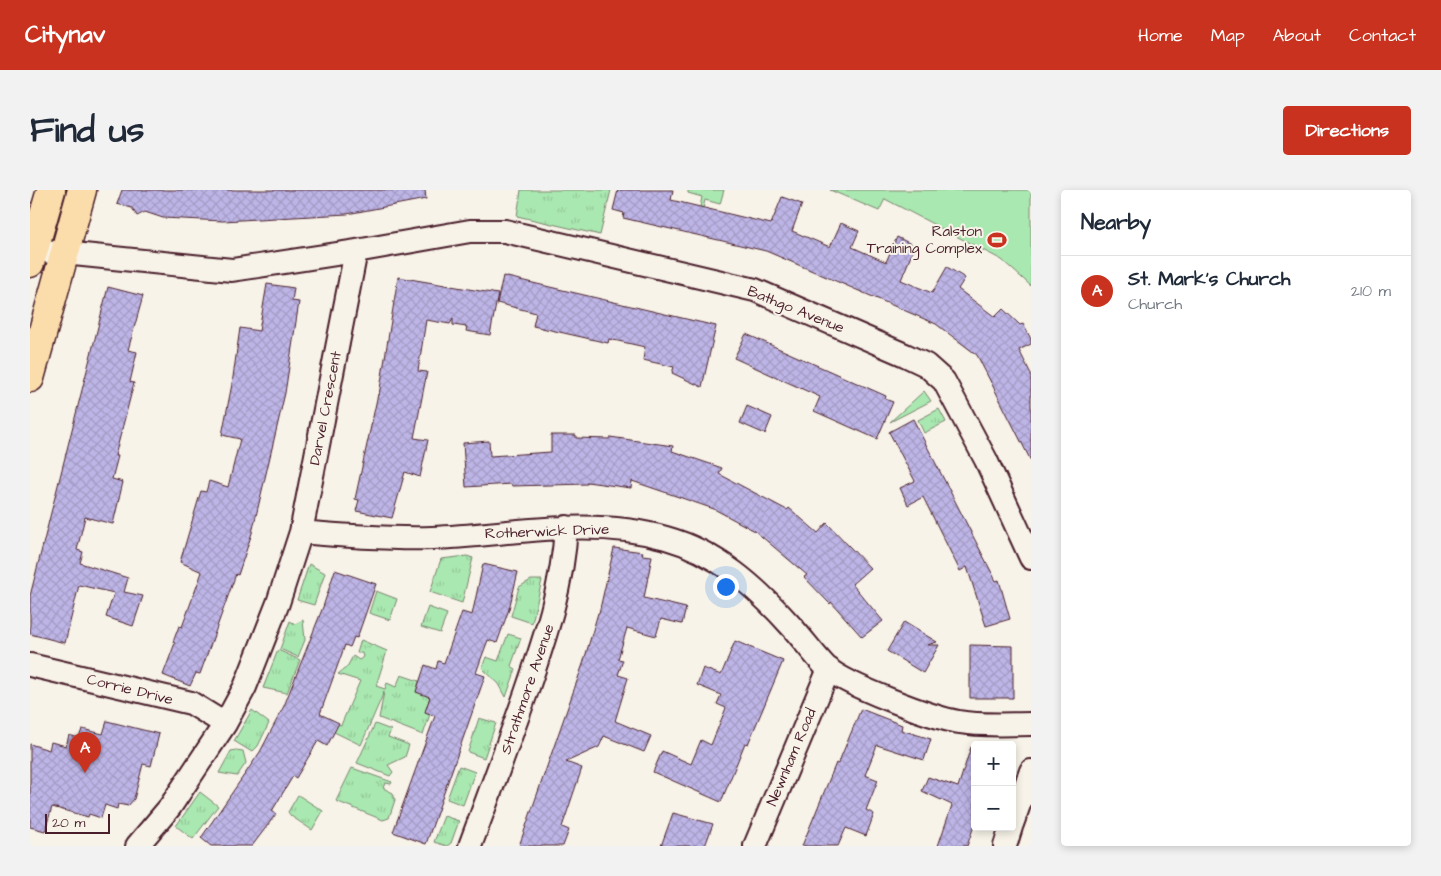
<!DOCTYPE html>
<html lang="en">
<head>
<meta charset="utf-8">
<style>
  body { margin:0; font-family:"Architects Daughter",sans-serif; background:#f2f2f3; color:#1f2937 }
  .controls { position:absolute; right:15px; bottom:15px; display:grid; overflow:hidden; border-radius:5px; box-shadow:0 2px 8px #0003 }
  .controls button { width:45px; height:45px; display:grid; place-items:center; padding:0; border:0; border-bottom:1px solid #e0e1e3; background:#fff; color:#1f2937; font:25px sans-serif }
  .scale { position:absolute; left:15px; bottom:12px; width:65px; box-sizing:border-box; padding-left:5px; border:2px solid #4a1f2b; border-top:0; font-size:14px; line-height:18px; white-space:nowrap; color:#4a1f2b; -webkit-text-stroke:4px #f7f3e8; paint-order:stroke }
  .you { position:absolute; left:695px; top:396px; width:18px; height:18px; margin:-12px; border:4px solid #fff; border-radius:50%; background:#1a73e8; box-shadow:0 0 0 8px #1a73e833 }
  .badge { display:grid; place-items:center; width:32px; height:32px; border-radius:50%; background:#c8321e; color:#fff; font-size:16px; font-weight:700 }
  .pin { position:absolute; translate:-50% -41px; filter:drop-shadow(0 1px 2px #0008) }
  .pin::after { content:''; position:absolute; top:26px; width:18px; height:15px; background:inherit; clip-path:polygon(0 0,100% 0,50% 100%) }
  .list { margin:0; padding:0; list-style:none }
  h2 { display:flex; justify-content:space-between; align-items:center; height:65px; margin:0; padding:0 20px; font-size:21px }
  h2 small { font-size:16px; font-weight:400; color:#747a83 }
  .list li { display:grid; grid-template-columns:32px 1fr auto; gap:15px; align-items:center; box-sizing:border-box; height:70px; padding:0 20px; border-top:1px solid #e0e1e3 }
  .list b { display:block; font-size:19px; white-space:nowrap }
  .list p { margin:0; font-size:16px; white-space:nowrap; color:#747a83 }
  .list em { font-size:16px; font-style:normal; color:#747a83 }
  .map { position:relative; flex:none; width:1001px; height:656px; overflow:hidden; border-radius:5px }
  header { display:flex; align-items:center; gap:30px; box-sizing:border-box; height:70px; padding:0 25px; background:#c8321e; color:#fff }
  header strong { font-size:24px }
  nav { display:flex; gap:28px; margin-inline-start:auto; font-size:18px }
  .intro { display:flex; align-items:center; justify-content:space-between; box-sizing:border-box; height:120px; padding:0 30px }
  h1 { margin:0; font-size:35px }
  .button { padding:12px 22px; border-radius:5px; background:#c8321e; color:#fff; font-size:18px; font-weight:700 }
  main { display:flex; gap:30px; padding:0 30px }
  aside { flex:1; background:#fff; border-radius:5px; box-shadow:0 2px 8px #0003 }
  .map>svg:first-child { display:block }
</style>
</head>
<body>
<header>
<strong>Citynav</strong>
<nav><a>Home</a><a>Map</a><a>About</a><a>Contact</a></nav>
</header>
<div class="intro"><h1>Find us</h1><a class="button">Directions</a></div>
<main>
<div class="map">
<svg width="1001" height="656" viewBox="0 0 1001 656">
  <defs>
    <pattern id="grass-tufts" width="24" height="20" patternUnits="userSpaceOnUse" patternTransform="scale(1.25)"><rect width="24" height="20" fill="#a9e8b0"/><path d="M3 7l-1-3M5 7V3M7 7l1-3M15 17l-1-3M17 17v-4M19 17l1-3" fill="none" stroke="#93c798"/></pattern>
    <pattern id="building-cross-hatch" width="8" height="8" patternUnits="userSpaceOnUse" patternTransform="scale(1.25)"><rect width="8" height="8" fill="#bdb5e6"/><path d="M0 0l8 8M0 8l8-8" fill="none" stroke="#a49bc5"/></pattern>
  </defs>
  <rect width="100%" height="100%" fill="#f7f3e8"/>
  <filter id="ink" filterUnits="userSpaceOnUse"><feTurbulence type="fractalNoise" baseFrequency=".02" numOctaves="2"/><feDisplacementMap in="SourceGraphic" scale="10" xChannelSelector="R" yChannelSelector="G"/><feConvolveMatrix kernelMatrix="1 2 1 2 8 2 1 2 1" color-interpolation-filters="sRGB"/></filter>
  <g filter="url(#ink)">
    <path fill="url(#grass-tufts)" stroke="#7a846e" d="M491,0h90l-11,45 -83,-19z
      M658,0h36l-4,14 -15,-4 -2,8 -3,-1 2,-10 -14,-4z
      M894,201l7,10 -41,21z
      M909,219l7,13 -22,11 -6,-13z
      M437,366l6,2 -11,45 -32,-11 11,-33z
      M279,374l16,9 -11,32 -17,-5z
      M501,390h11l-10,43 -21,-7 8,-29z
      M346,401l21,8 -7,21 -21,-7z
      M398,417l19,7 -7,19 -19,-6z
      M273,430l2,20 -7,17 -18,-8 10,-28 5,3z
      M478,444l13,4 -10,28 5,3 -10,28 -7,-13 -17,-16 4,-11 12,4z
      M331,450l26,11 -11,35 9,3 2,-6 9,4 5,-12 18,6 -3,11 14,5 -5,15 5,2 -7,21 -44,-17 5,-26 -23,53 -27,-13 4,-8 3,1 19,-44 -22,-7 9,-7 6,-11 6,4 4,-3 -1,-4h-5z
      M248,460l22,10 -13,33 -24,-5z
      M222,520l17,13 -11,23 -6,6 -18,-11z
      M449,528l17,5 -12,35 -16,-6z
      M345,534l16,6 -3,7 21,8 -4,12 -17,8 5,7 -3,4 -33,-13z
      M206,560l7,1 3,12 -9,13 -18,-3 12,-22z
      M429,576l16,6 -12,33 -16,-6z
      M322,578l40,14 -1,2 -6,-1 -2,5 10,5 2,7 -6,18 -6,2 -47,-19z
      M170,602l18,14 -25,33 -17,-13z
      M268,605l25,16 -11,19 -21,-14 -3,-4z
      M414,626l15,5 -8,22 -4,3 -13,-4z"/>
    <path fill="#a9e8b0" stroke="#7a846e" d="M800,0h201v96l-29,-26 -117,-61 -6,12z"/>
    <path fill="url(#building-cross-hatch)" stroke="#4a1f2b" d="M92,0h303l1,9 -79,15 -124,7 -60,-3 -18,-6 -8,4 -5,-8 -15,-4z
      M588,0h55l-2,10 100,24 11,-27 20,7 -10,27 38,16 11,-24 18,8 -7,16 34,15 11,-25 18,9 -14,34 31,13 15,-26 18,11 -7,11 37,28 8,-8 17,16 3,-1 8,15v5l-12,6 12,24v87l-54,-106 -41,-31 -170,-73 -143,-33 1,-5 -11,-3z
      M473,86l213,50 -14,61 -30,-14 2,-6 -31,-7 2,-13 -36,-8 -1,4 -75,-17 3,-13 -39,-10z
      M368,87l100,17 -8,41 -24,-4 1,-4 -14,-2v-6l-3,5 -24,-4 -8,51 9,1 -13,66 14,2 -8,37 -15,-5 -13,46 -36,-7 3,-11 -4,-1 23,-105 1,1z
      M237,94l27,4 -2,13 7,1 -14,91 -33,140 -14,42 -2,-1 -36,100 -4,-1 -6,13 -27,-11 12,-32 -2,-1 6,-16 3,1 20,-55 -22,-10 21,-71 5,1 3,-11 19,6 12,-48 -18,-4 10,-51 8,-56 19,3z
      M78,97l35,9 -15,54 9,2 -7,30 4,1 -19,73h3l-6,23 11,3 -10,42 -28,-7 -8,33 6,2 -3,11 48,15 -4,14 19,4 -10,30 -27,-9 8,-24 -35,-8 -14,58 -35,-9v-38z
      M716,144l140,62 -1,3 8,3 -16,37 -63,-28 6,-14 -86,-39z
      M717,216l25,11 -7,17 -25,-11z
      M883,229l83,162 3,-1 11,39 -24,7 -19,-59 -7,4 -37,-74 -15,8 -8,-17 15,-7 -26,-49z
      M521,245h25v3l33,1 1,-2 63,9 -1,5 50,17 -3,6 68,36 2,-2 29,25 9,-10 43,45 -18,16 31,37 -21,16 -31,-35 -1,2 -26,-27 3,-2 -52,-44 -41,-22 -82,-28 -1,7 -44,-6v2l-75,2 -1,-2 -45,3 -3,-44 26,-2 1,15 61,-4z
      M584,358l29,4 -1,3 10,1 -8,42 42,10 -4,16 -21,-5 -5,17 -29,-8 -9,31 5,1 -5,15 10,3 -13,43 36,15 -7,16 -40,-16 -5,11 -33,15 16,6 -20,59 7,3 -6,16h-44l64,-182 15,-51h1z
      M453,374l35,8 -9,37 -12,34 -9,-3 -6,16 -6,17 9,3 -59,168 -33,-12 42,-116 -10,-4 5,-15 -14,-5 9,-27 11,4 2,-8 6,2 18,-51 10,3z
      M305,380l41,14 -19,54 -3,-1 -4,10 -5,-2 -25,69 19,9 -12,23 -9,-5 -22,37 -3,-2 -21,35 4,3 -24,32h-41l-10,-8 59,-86 24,-46 39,-99z
      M874,432l33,20 -10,3h12l-16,28 -36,-22z
      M705,451l48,20 -35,83 -3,-1 -24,59 -68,-30 9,-21 29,13 10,-24 10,5 15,-37 -9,-4 4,-9 -24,-10 6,-17 18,7z
      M940,455l43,1v52h-43z
      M831,519l41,16 -1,5 30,9 -7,21 -47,-15 -12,30 13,5 -12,30 8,4 -8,22 -20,-8 -8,18h-36l34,-83 2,1z
      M77,531l52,13 -8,32 -8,-2 -9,35 -6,7 -10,-2 -1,5 -12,-4 -4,13 -12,-4 -1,3 -36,-10 -7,24 -15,-4v-83l19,6 2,-8 15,4 3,-11 10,3 3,-9 21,5z
      M941,557l4,1v75l-8,23h-29l14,-41 -30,-14 6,-14 30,10z
      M643,623l40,11 -8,22h-44z"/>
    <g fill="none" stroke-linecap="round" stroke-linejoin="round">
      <g stroke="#4a1f2b" stroke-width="26">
        <path id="minor" d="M4,60l198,20 124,-19 -55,281 -23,71 -33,84 -20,37 -55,83 -33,39
          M326,61l114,-20h35l250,59 150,65 21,10 18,16 42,79 45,98
          M271,342c43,4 87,7 131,6 78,-3 157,-22 234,0 51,14 90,49 125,88 12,13 23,29 36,42 19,17 106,50 132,54 23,4 49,2 72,2
          M0,475l161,38 34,21
          M982,634l19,-53
          M440,656c19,-51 38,-102 56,-153 19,-55 37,-108 40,-166
          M725,656l74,-177
          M975,656l6,-19"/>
      </g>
      <g stroke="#4a1f2b" stroke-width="31">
        <path id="primary" d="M0,73l21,-73
          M0,188l52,-188"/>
      </g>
      <use href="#minor" stroke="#f7f3e8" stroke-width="22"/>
      <use href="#primary" stroke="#fbddab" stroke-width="28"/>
    </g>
  </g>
  <defs>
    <g id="stadium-bare" transform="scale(1.5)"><path d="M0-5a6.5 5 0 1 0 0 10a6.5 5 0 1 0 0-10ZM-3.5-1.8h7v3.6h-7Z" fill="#c8321e" stroke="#f7f3e8" stroke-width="2.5" paint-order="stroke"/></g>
  </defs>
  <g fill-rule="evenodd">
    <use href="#stadium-bare" x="967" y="50"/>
  </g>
  <g text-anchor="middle" stroke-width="4" stroke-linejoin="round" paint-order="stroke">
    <g font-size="15" fill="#4a1f2b" stroke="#f7f3e8" text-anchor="end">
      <text x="952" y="46">Ralston<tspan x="952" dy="17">Training Complex</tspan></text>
    </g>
    <g font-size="15" fill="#4a1f2b" stroke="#f7f3e8">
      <text transform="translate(766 119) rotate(22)" y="5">Bathgo Avenue</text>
      <text transform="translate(295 218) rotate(-79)" y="5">Darvel Crescent</text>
      <text transform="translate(517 341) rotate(-2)" y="5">Rotherwick Drive</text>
      <text transform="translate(100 499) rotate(14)" y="5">Corrie Drive</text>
      <text transform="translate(497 499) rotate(-71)" y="5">Strathmore Avenue</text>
      <text transform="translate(761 567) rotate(-67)" y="5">Newnham Road</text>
    </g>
  </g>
</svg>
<div class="controls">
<button>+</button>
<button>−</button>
</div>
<div class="scale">20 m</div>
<div class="you"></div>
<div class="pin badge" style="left:55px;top:583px">A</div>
</div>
<aside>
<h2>Nearby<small></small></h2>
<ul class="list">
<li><span class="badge">A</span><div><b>St. Mark's Church</b><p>Church</p></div><em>210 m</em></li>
</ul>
</aside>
</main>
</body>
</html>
